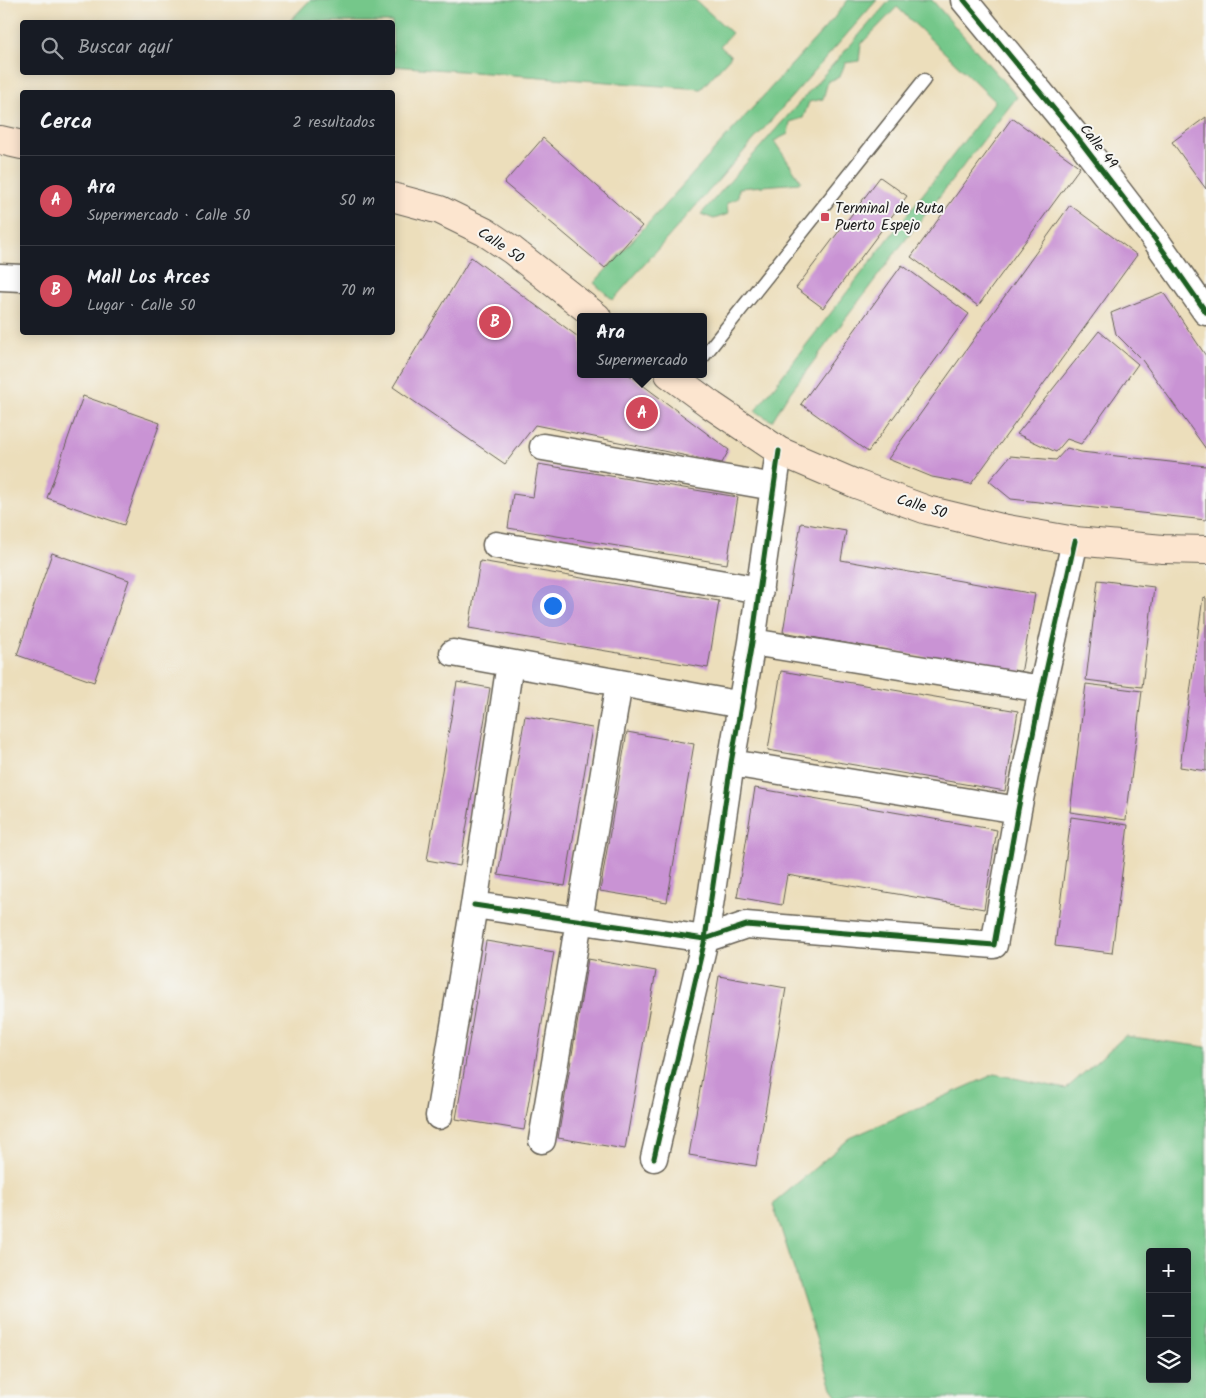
<!DOCTYPE html>
<html lang="es">
<head>
<meta charset="utf-8">
<style>
  body { margin:0; font-family:Kalam,sans-serif; background:#242831; color:#f1f3f6 }
  .controls { position:absolute; right:15px; bottom:15px; display:grid; overflow:hidden; border-radius:5px; box-shadow:0 2px 12px #0003 }
  .controls button { width:45px; height:45px; display:grid; place-items:center; padding:0; border:0; border-bottom:1px solid #363941; background:#171b24; color:#f1f3f6; font:25px sans-serif }
  .you { position:absolute; left:552px; top:605px; width:18px; height:18px; margin:-12px; border:4px solid #fff; border-radius:50%; background:#1a73e8; box-shadow:0 0 0 8px #1a73e833 }
  .badge { display:grid; place-items:center; width:32px; height:32px; border-radius:50%; background:#d1495b; color:#fff; font-size:16px; font-weight:700 }
  .pin { position:absolute; translate:-50% -50%; border:2px solid #fff; box-shadow:0 1px 5px #0006 }
  .popup { position:absolute; left:577px; top:313px; width:130px; height:65px; box-sizing:border-box; display:grid; place-content:center; border-radius:5px; background:#171b24; filter:drop-shadow(0 1px 4px #0005); font-size:16px; white-space:nowrap; color:#9ea1a6 }
  .popup b { font-size:19px; color:#f1f3f6 }
  .popup::after { content:''; position:absolute; left:50%; top:100%; margin-left:-10px; border:10px solid transparent; border-top-color:#171b24 }
  .list { margin:0; padding:0; list-style:none }
  h2 { display:flex; justify-content:space-between; align-items:center; height:65px; margin:0; padding:0 20px; font-size:21px }
  h2 small { font-size:16px; font-weight:400; color:#9ea1a6 }
  .list li { display:grid; grid-template-columns:32px 1fr auto; gap:15px; align-items:center; box-sizing:border-box; height:90px; padding:0 20px; border-top:1px solid #363941 }
  .list b { display:block; font-size:19px; white-space:nowrap }
  .list p { margin:0; font-size:16px; white-space:nowrap; color:#9ea1a6 }
  .list em { font-size:16px; font-style:normal; color:#9ea1a6 }
  .icon { flex:none; width:28px; height:28px; fill:none; stroke:currentColor; stroke-width:2; stroke-linecap:round; stroke-linejoin:round }
  .map { position:relative; flex:none; width:1206px; height:1398px; overflow:hidden }
  .search { position:absolute; background:#171b24; box-shadow:0 2px 12px #0003; left:20px; top:20px; width:375px; height:55px; display:flex; align-items:center; gap:12px; box-sizing:border-box; padding:0 18px; border-radius:5px; color:#9ea1a6; font-size:19px }
  .panel { position:absolute; background:#171b24; box-shadow:0 2px 12px #0003; left:20px; top:90px; width:375px; height:245px; border-radius:5px }
  .map>svg:first-child { display:block }
</style>
</head>
<body>
<div class="map">
<svg width="1206" height="1398" viewBox="0 0 1206 1398">
  <rect width="100%" height="100%" fill="#f6f6f2"/>
  <filter id="ink" filterUnits="userSpaceOnUse"><feTurbulence type="fractalNoise" baseFrequency=".02" numOctaves="2"/><feDisplacementMap in="SourceGraphic" scale="10" xChannelSelector="R" yChannelSelector="G"/><feConvolveMatrix kernelMatrix="1 2 1 2 8 2 1 2 1" color-interpolation-filters="sRGB"/></filter>
  <filter id="wash" filterUnits="userSpaceOnUse"><feTurbulence type="fractalNoise" baseFrequency=".0096" numOctaves="4" result="noise"/><feDisplacementMap in="SourceGraphic" scale="20" xChannelSelector="R" yChannelSelector="G"/><feGaussianBlur stdDeviation="1.12" result="paint"/><feColorMatrix in="noise" values="0 0 0 0 0 0 0 0 0 0 0 0 0 0 0 0 0 1.4 0 .05"/><feComposite in="paint" operator="in"/></filter>
  <g filter="url(#wash)">
    <rect width="100%" height="100%" fill="#ecdebb"/>
    <path fill="#74c78a" stroke="#487253" fill-rule="evenodd" d="M310,0h385l37,33 -12,13 11,10 -30,33 -308,-23 -1,-44h-103z
      M848,0h29l-264,300 -19,-17 240,-265z
      M890,0h42l85,97 -128,164 -103,137 -14,23 -17,-10 240,-310 -98,-94 -36,37 -2,17 -14,2 -5,14 -12,4 -5,18 -14,3 -6,16 -13,4 -2,12 -14,7 27,40 -2,2 -60,5 -1,10 -11,5 1,11 -14,5 -13,-5z
      M1125,1036l81,11v351h-367l-7,-10 -59,-184 77,-66 145,-64 71,15zM1150,1252h37v127h-37z"/>
    <g id="blocks">
      <path fill="#c993d4" d="M1206,117v72l-34,-47z
        M1012,118l68,49 -102,139 -67,-49z
        M543,138l99,88 -37,42 -101,-85z
        M880,177l27,19 -84,112 -27,-20z
        M1070,205l67,50 -166,229 -39,-7 -44,-18z
        M471,257l110,82v35h47l101,76 -7,13 -187,-38 -30,39 -112,-77z
        M902,265l67,49 -101,138 -67,-48z
        M1163,292l43,64v93l-64,-89 -26,-26 -5,-21z
        M1099,331l39,33 -57,80 -14,-5 -11,13 -39,-18z
        M83,396l77,27 -36,102 -77,-27z
        M1067,448l14,4 125,14v54l-195,-21 -22,-18 21,-25 46,4z
        M538,464l200,33 -11,67 -219,-36 5,-34 20,3z
        M801,523l45,8 -5,29 194,34 -14,80 -238,-42z
        M52,553l77,27 -35,102 -77,-27z
        M480,561l239,40 -11,67 -239,-40z
        M1098,580l56,7 -12,100 -56,-7z
        M1203,597l3,1v173l-26,-4z
        M781,671l237,40 -13,80 -237,-41z
        M457,682l33,6 -30,178 -33,-6z
        M1086,684l56,7 -16,129 -56,-8z
        M525,716l67,12 -27,158 -67,-11z
        M627,732l67,12 -27,158 -67,-11z
        M755,788l242,42 -13,79 -197,-34 -5,30 -45,-8z
        M1071,817l57,8 -16,128 -57,-7z
        M486,941l68,11 -30,178 -68,-11z
        M588,959l68,12 -31,178 -67,-11z
        M719,976l67,12 -30,178 -67,-11z"/>
    </g>
  </g>
  <g filter="url(#ink)">
    <use href="#blocks" fill-opacity="0" stroke="#656054" stroke-width="1"/>
    <g fill="none" stroke-linecap="round" stroke-linejoin="round">
      <g stroke="#656054" stroke-width="15">
        <path id="lane" d="M703,357l221,-277"/>
      </g>
      <g stroke="#656054" stroke-width="29">
        <path id="street" d="M964,0l109,132 82,107 51,73
          M0,277l22,1
          M543,447l231,40
          M496,545l264,45
          M752,642l290,47
          M453,653l289,52
          M731,763l287,47
          M474,905l231,34 41,-14 248,20 24,-135 24,-121 33,-148
          M439,1116l35,-211 36,-242
          M542,1140l77,-457
          M654,1158l51,-219 26,-176 21,-121 27,-191"/>
      </g>
      <g stroke="#656054" stroke-width="30">
        <path id="secondary" d="M0,140l22,5
          M392,197l48,13 45,22 27,18 85,67
          M669,374l42,31 68,46 77,33 71,26 75,18 73,13 88,8 43,1"/>
      </g>
      <use href="#lane" stroke="#fff" stroke-width="12"/>
      <use href="#street" stroke="#fff" stroke-width="26"/>
      <use href="#secondary" stroke="#fce5cf" stroke-width="28"/>
      <g stroke="#f6f6f2" stroke-width="8">
        <path id="cycleway" d="M964,0l109,132 82,107 51,73
          M474,905l231,34 41,-14 248,20 24,-135 24,-121 33,-148
          M654,1158l51,-219 26,-176 21,-121 27,-191"/>
      </g>
      <use href="#cycleway" stroke="#1b5e20" stroke-width="5"/>
    </g>
  </g>
  <rect fill="#d1495b" stroke="#f6f6f2" stroke-width="2" x="820" y="212" width="10" height="10" rx="2.5"/>
  <g text-anchor="middle" stroke-width="4" stroke-linejoin="round" paint-order="stroke">
    <g font-size="15" fill="#1c1c1c" stroke="#f6f6f2">
      <text transform="translate(1099 146) rotate(52)" y="5">Calle 49</text>
      <text transform="translate(501 245) rotate(34)" y="5">Calle 50</text>
      <text transform="translate(922 506) rotate(17)" y="5">Calle 50</text>
    </g>
    <g font-size="15" fill="#1c1c1c" stroke="#f6f6f2" text-anchor="start">
      <text x="835" y="213">Terminal de Ruta<tspan x="835" dy="17">Puerto Espejo</tspan></text>
    </g>
  </g>
</svg>
<div class="controls">
<button>+</button>
<button>−</button>
<button><svg class="icon" aria-label="layers" viewBox="0 0 24 24"><path d="M12 4l9 5-9 5-9-5zM3 14l9 5 9-5"/></svg></button>
</div>
<div class="you"></div>
<div class="pin badge" style="left:642px;top:413px">A</div>
<div class="popup"><b>Ara</b>Supermercado</div>
<div class="pin badge" style="left:495px;top:322px">B</div>
<div class="search"><svg class="icon" aria-label="search" viewBox="0 0 24 24"><circle cx="10" cy="10" r="6"/><path d="M15 15l6 6"/></svg>Buscar aquí</div>
<section class="panel">
<h2>Cerca<small>2 resultados</small></h2>
<ul class="list">
<li><span class="badge">A</span><div><b>Ara</b><p>Supermercado · Calle 50</p></div><em>50 m</em></li>
<li><span class="badge">B</span><div><b>Mall Los Arces</b><p>Lugar · Calle 50</p></div><em>70 m</em></li>
</ul>
</section>
</div>
</body>
</html>
